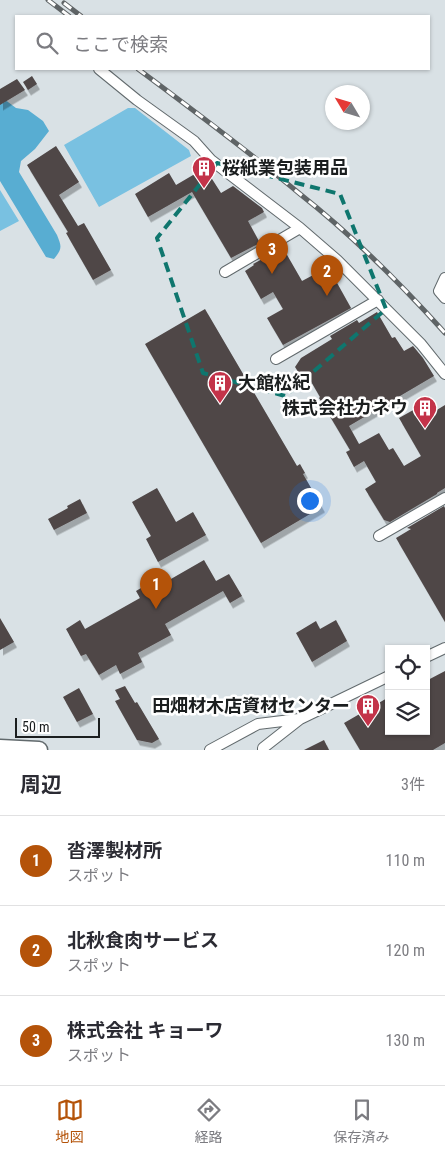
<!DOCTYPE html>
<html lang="ja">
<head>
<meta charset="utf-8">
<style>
  body { margin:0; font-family:"Roboto Condensed","Noto Sans JP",sans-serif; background:#f7f7f7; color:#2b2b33 }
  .controls { position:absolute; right:15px; bottom:15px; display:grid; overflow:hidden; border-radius:0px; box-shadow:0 1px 4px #0004 }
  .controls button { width:45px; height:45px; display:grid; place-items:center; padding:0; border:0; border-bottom:1px solid #e1e1e2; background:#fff; color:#2b2b33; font:25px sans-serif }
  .compass { position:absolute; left:325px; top:85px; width:45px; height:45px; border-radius:50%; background:#fff; box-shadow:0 1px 4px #0004; rotate:308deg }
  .scale { position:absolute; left:15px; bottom:12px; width:85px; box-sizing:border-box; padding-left:5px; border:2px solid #1b1e1f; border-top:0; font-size:14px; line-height:18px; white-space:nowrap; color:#1b1e1f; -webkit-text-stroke:4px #fff; paint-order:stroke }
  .you { position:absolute; left:309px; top:500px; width:18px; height:18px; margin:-12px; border:4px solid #fff; border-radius:50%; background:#1a73e8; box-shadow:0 0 0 8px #1a73e833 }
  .badge { display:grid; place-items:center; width:32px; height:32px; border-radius:50%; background:#b45309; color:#fff; font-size:16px; font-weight:700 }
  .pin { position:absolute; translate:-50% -41px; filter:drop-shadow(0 1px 2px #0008) }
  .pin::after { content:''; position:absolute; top:26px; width:18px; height:15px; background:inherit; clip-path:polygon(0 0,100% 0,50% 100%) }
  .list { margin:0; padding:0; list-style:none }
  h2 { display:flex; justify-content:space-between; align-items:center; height:65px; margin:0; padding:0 20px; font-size:21px }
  h2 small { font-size:16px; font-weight:400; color:#7c7c81 }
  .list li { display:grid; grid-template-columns:32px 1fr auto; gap:15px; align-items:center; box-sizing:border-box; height:90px; padding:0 20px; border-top:1px solid #e1e1e2 }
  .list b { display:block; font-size:19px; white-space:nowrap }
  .list p { margin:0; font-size:16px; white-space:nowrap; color:#7c7c81 }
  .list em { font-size:16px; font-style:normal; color:#7c7c81 }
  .icon { flex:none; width:28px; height:28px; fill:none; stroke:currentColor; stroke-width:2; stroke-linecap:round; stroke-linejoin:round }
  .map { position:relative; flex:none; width:445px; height:750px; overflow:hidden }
  .search { position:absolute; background:#fff; box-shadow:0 1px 4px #0004; left:15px; right:15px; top:15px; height:55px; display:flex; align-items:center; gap:12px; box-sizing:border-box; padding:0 18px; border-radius:0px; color:#7c7c81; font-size:19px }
  .sheet { height:335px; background:#fff }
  nav { display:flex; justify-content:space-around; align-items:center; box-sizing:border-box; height:70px; border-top:1px solid #e1e1e2; background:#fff; font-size:14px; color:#7c7c81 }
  nav a { display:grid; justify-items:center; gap:2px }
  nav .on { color:#b45309 }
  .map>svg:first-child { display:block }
</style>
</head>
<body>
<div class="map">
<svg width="445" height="750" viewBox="0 0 445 750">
  <defs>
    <filter id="shadow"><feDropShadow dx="3" dy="5.5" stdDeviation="0" flood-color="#0004"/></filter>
  </defs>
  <rect width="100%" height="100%" fill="#d9e1e5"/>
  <path fill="#79c1e1" d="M128,108h7l54,42 2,6 -92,51 -35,-62z
    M0,190l19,31 -19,10z"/>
  <path fill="#58add2" d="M0,96l16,12 12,2 15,11 6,10 -14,18 -14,12 -2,11 38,63c5,12 5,14 -3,24l-8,-2 -46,-76z"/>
  <path fill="#4f4747" filter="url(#shadow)" d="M32,76l5,8 -9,6 -5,-8z
    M17,79l8,11 -25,15v-16z
    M56,146l23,36 -20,13 19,31 6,-3 27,47 -18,10 -27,-47 2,-1 -41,-67z
    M205,168l16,25 12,-7 29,22 2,4 -16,9 12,22 -29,15 -39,-66 -44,25 -13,-23 34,-21 7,12z
    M283,248l19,33 30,-16 4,7 -4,2 19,34 -68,37 -16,-27 16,-9 -10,-17 -12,7 -16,-28 9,-6 -1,-1z
    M205,309l92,157 3,-2 5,9 -2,1 19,33 -61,36 -116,-199z
    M377,312l15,26 3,-1 9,14 9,-5 10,12 11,18 -85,50 10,18 20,-11 10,17 4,-2 11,18 17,-10 -22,-38 16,-9 2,4 4,-2 4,6 20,-12v83l-8,5v1l-47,28 -6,-2 -19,-31 11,-7 -12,-21 -10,6 -8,-15 4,-2 -31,-52 1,-1 -11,-19 -5,3 -9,-14 6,-9 31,-19 -2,-3 27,-16 2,3z
    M157,488l19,34 17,-10 13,23 -48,27 -12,-23 5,-3 -19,-34z
    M80,499l7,14 -33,17 -6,-11 20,-11 -1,-2z
    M444,506l1,2v114l-49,-84 15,-9 -4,-1z
    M204,560l12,21 13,-7 13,22 -12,7 -7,-12 -58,33 6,11 -33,18 4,9 -22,12 -4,-9 -17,10 -13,-21 -5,2 -15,-27 14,-9 5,9 55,-31 -4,-7 10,-6 4,6z
    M0,618l14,24 -14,8z
    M336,620l11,21 -35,21 -16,-29 20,-12 4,8z
    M445,671v72l-12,7h-73l-16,-27 45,-26v34h37v-50z
    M125,686l10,17 2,-1 22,37 -7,4 -15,-3 -22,-39 5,-2 -5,-9z
    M79,688l14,26 -16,8 -14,-25z
    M324,740l5,10h-25z"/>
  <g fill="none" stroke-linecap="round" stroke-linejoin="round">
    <g stroke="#626a6d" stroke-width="12">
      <path id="minor" d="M99,69l38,31 57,41 17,19 89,68 37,32 84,84 24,30
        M225,272l75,-44
        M445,278l-6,13 6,7
        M276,359l102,-59
        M379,536l66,-38
        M426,657l19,-9
        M210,750l48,-26 41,-5
        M263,750v-2l37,-29 89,-43"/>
    </g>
    <g stroke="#626a6d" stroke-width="19">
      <path id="trunk" d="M0,748l39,2"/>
    </g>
    <use href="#minor" stroke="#fff" stroke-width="10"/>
    <use href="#trunk" stroke="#fff" stroke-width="16"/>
    <g stroke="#5f6466" stroke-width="5">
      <path id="rail" d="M48,0l21,16
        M64,3l17,13
        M138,69c55,41 110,82 162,125 52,41 100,89 145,139"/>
    </g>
    <use href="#rail" stroke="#fff" stroke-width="3" stroke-dasharray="9" stroke-linecap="butt"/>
  </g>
  <path fill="none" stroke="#0f766e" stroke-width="4" stroke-dasharray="10 6" stroke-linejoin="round" d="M217,163l123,31 46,115 -101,87 -82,-23 -46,-135z"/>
  <defs>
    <g id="building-pin" transform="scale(1.25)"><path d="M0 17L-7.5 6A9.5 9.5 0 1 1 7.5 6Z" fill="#c33349" stroke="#fff"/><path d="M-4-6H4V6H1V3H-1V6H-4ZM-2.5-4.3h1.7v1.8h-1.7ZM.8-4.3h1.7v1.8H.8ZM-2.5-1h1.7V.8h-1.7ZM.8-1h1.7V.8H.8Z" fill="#fff"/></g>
  </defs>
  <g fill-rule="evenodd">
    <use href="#building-pin" x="204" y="168"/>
    <use href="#building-pin" x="220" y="383"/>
    <use href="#building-pin" x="425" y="408"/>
    <use href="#building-pin" x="368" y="706"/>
  </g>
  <g text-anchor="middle" stroke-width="5" stroke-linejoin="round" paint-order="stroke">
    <g font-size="18" font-weight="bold" fill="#1b1e1f" stroke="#fff" text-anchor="start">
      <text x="222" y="174">桜紙業包装用品</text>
      <text x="238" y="389">大館松紀</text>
      <text x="408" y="414" text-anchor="end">株式会社カネウ</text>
      <text x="350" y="712" text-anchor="end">田畑材木店資材センター</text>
    </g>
  </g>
</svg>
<div class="controls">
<button><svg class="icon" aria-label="locate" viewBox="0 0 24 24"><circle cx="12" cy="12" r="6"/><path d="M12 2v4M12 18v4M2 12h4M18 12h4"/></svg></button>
<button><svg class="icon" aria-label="layers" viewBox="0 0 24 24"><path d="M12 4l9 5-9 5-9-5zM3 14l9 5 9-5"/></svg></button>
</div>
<svg class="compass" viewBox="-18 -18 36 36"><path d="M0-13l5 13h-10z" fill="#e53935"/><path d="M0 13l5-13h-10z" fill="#7c7c81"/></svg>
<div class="scale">50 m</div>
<div class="you"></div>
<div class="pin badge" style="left:156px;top:609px">1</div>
<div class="pin badge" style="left:327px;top:296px">2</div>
<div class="pin badge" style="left:272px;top:274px">3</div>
<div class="search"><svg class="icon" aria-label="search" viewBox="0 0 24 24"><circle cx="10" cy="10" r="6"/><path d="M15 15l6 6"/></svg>ここで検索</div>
</div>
<section class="sheet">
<h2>周辺<small>3件</small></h2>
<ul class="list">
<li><span class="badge">1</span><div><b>沓澤製材所</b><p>スポット</p></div><em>110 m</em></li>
<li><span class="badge">2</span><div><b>北秋食肉サービス</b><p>スポット</p></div><em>120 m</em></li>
<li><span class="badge">3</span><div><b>株式会社 キョーワ</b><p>スポット</p></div><em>130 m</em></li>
</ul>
</section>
<nav>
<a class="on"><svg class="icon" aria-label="map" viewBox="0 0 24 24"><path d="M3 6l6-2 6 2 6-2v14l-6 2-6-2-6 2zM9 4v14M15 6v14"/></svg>地図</a>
<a><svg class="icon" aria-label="directions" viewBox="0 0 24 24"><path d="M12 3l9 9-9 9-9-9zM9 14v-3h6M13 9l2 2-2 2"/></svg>経路</a>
<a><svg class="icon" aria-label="saved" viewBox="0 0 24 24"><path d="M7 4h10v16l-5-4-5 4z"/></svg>保存済み</a>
</nav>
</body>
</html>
